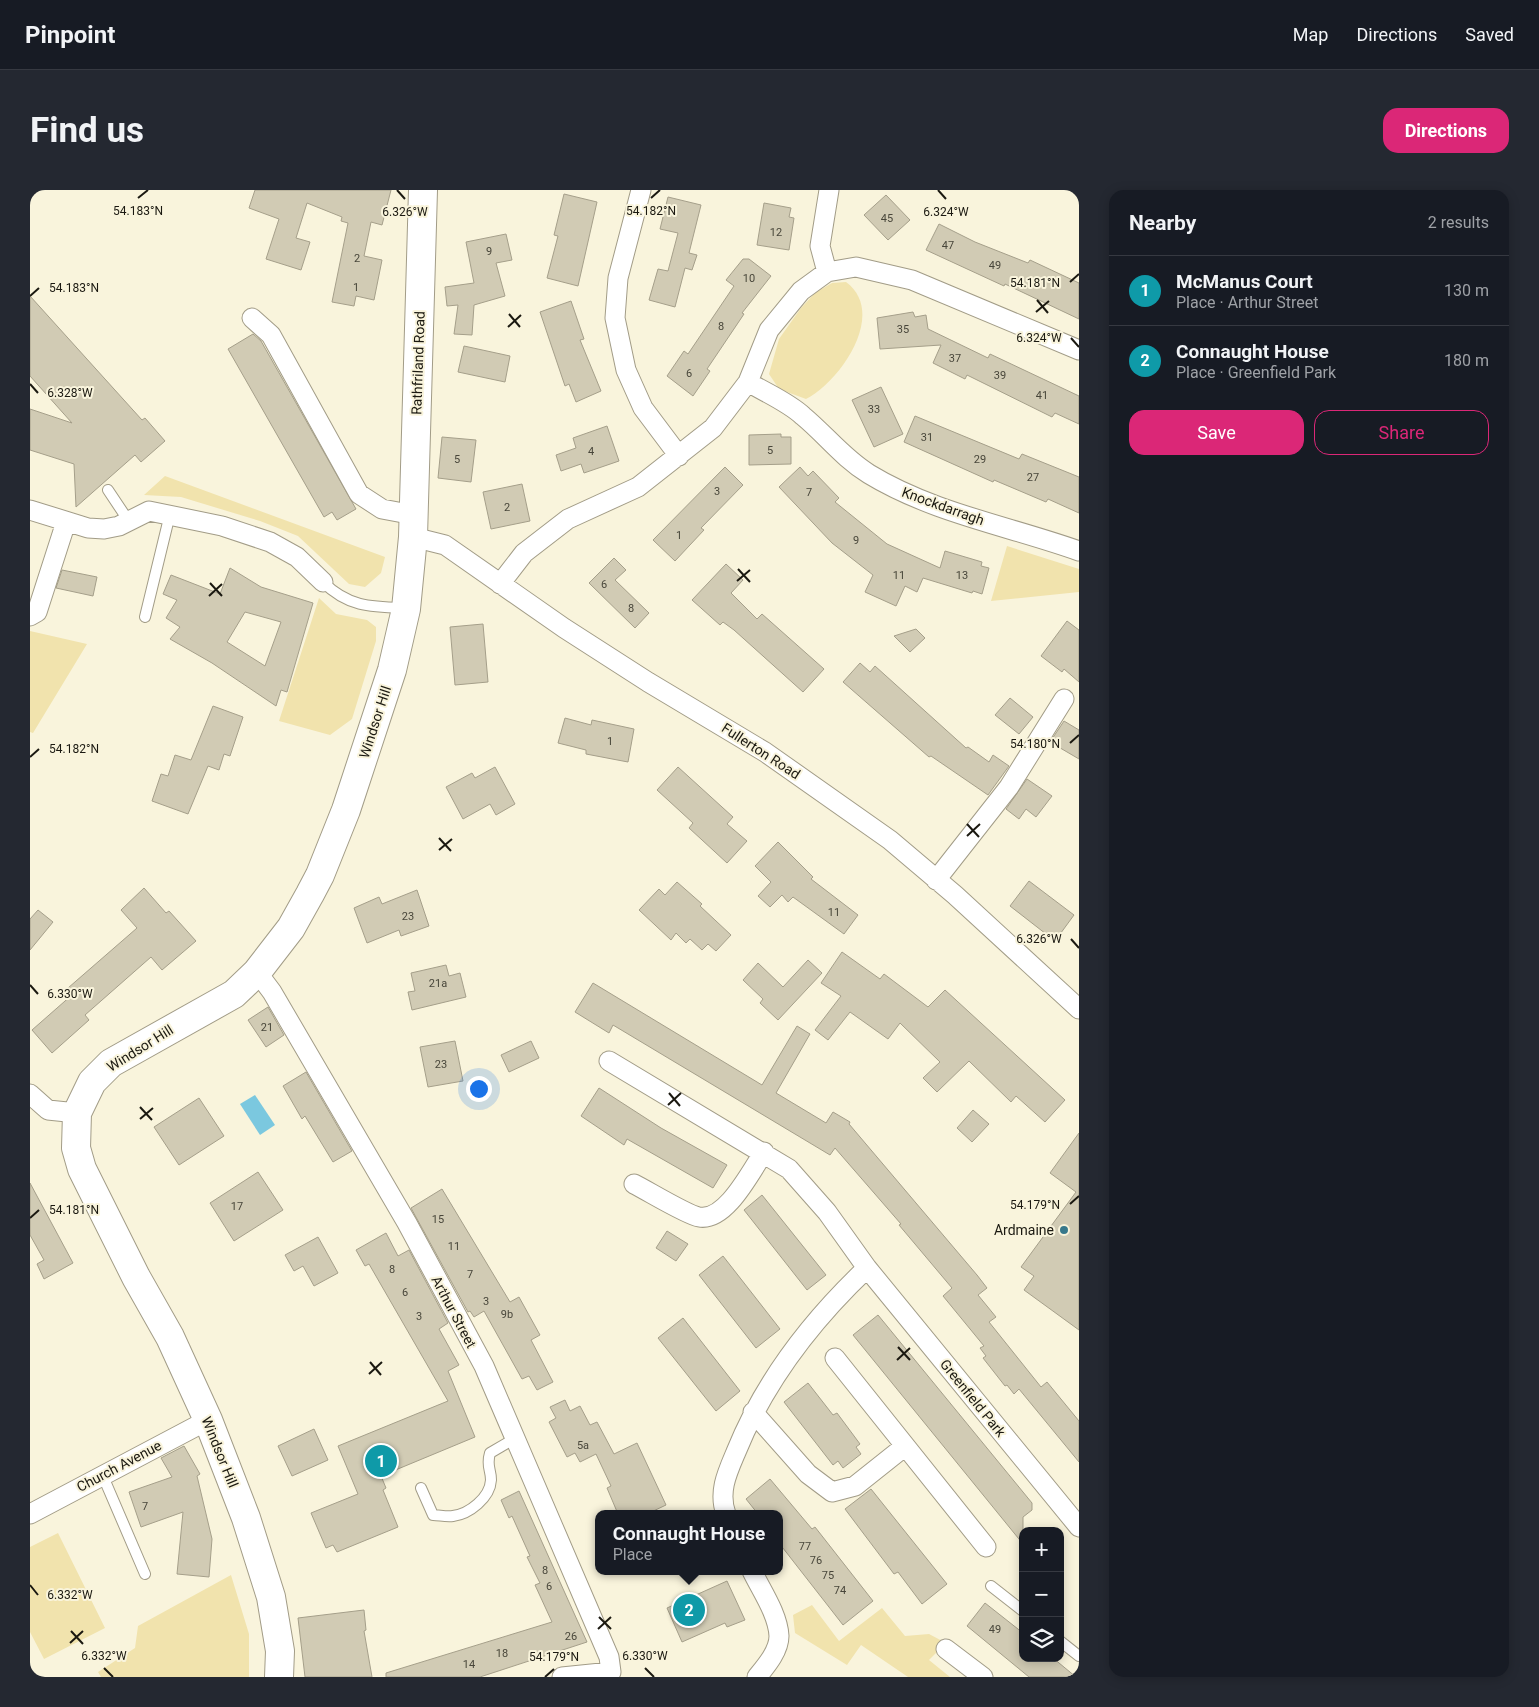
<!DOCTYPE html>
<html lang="en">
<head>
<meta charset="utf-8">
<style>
  body { margin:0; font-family:Roboto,sans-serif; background:#242831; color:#f1f3f6 }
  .controls { position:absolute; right:15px; bottom:15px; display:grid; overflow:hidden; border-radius:10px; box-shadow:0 2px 12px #0003 }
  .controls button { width:45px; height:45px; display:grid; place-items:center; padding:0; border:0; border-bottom:1px solid #363941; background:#171b24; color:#f1f3f6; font:25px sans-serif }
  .you { position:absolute; left:448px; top:898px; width:18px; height:18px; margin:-12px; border:4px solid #fff; border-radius:50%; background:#1a73e8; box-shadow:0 0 0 8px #1a73e833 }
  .badge { display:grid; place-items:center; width:32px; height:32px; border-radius:50%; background:#db2777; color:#fff; font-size:16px; font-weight:700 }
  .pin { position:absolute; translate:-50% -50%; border:2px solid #fff; box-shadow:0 1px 5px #0006 }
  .popup { position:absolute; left:565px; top:1320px; width:188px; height:65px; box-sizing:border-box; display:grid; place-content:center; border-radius:10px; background:#171b24; filter:drop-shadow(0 1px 4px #0005); font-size:16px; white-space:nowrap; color:#9ea1a6 }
  .popup b { font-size:19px; color:#f1f3f6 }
  .popup::after { content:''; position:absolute; left:50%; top:100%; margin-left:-10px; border:10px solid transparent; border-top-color:#171b24 }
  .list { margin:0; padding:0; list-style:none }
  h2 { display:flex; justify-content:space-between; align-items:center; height:65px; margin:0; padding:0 20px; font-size:21px }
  h2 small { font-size:16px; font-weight:400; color:#9ea1a6 }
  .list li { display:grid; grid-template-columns:32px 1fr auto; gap:15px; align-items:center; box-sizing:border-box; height:70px; padding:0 20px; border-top:1px solid #363941 }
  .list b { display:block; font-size:19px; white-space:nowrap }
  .list p { margin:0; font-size:16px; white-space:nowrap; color:#9ea1a6 }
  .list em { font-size:16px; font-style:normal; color:#9ea1a6 }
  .actions { display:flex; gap:10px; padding:15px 20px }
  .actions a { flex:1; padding:11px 0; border:1px solid #db2777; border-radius:15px; text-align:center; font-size:18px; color:#db2777 }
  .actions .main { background:#db2777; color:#fff }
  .icon { flex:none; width:28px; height:28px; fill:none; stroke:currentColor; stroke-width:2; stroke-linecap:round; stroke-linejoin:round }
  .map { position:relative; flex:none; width:1049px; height:1487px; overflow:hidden; border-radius:15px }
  header { display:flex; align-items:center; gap:30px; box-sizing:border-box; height:70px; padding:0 25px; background:#171b24; border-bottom:1px solid #363941 }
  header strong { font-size:24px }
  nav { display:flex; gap:28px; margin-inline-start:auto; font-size:18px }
  .intro { display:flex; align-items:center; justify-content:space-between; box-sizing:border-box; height:120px; padding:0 30px }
  h1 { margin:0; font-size:35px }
  .button { padding:12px 22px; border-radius:15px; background:#db2777; color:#fff; font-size:18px; font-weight:700 }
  main { display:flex; gap:30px; padding:0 30px }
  aside { flex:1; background:#171b24; border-radius:15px; box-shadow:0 2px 12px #0003 }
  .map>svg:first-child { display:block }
</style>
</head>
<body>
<header>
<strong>Pinpoint</strong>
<nav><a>Map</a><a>Directions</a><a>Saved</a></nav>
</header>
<div class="intro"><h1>Find us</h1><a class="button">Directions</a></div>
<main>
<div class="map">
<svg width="1049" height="1487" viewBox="0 0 1049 1487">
  <rect width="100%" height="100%" fill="#f9f4dc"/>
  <path fill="#f1e3ad" d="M816,92c42,31 -6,100 -40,117l-27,-10 -10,-15 10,-35 22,-31 14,-15 17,-10z
    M135,286l220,81 -4,16 -16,14 -16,-3 -51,-48 -38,-15 -79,-24 -37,-2z
    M977,356l72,23v23l-88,9z
    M289,408l17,16 31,6 9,7v14l-24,78 -22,16 -51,-14z
    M0,441l57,13 -54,89 -3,-1z
    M28,1343l47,95 -61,31 -14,-27v-85z
    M201,1385l18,59v43h-148l-3,-5 37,-24 3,-22z
    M782,1415l27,36 43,-33 23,28 24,-2 17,9 -17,17 21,17h-42l-47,-32 -14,20 -52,-32 -2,-18z"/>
  <path fill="#7bc8df" d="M225,905l20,30 -15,10 -20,-31z"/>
  <path fill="#d1cbb4" stroke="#a59f8a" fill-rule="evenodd" d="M225,0h136l-9,35 -11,-3 -7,34 18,4 -8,40 -18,-4 -2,10 -22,-4 16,-79 -7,-2 1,-4 -35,-14 -11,35 14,4 -9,28 -35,-11 13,-40 -30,-11z
    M534,4l33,8 -19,84 -31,-8 11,-42 -4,-1z
    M856,5l24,25 -22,20 -24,-25z
    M638,7l33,8 -12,48 8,2 -5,15 -7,-2 -10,39 -26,-7 9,-31 10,2 10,-38 -18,-4z
    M734,13l27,5 -2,9 5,1 -5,32 -32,-5z
    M909,34l36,18 53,21 2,-3 49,23v36l-74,-35 -1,2 -78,-36z
    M476,44l6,26 -16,3 9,33 -31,9 -2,30 -18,-1 4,-29 -11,1 -2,-19 29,-4 -8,-41z
    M713,69h6l22,17 -29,37 2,1 -37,55 3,2 -17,25 -26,-20 17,-25 4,3 46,-68 -8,-6z
    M0,106l112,124 3,-2 20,23 -24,21 -6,-7 -59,52 -2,-43 -44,-14v-41l42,14 -42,-47z
    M541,111l13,38 -4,1 21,51 -25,11 -7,-18 -4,2 -25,-74z
    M883,122l2,5 11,-2 2,14 60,29 2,-4 89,42v28l-24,-11 -3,4 -85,-42 -2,4 -32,-16 8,-18 -61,4 -3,-31z
    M223,144l8,7 95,168 -19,11 -5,-8 -8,5 -96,-168z
    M434,156l46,10 -5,26 -47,-10z
    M851,197l22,47 -29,13 -22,-47z
    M885,226l104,43 3,-5 57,23v36l-31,-14 -2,3 -52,-22 -1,2 -89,-40z
    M577,236l12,35 -35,12 -3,-9 -20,7 -5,-16 20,-7 -3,-10z
    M751,244v3h10v27l-42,1v-30z
    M412,247l34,3 -5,42 -33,-4z
    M695,277l18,18 -42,43 3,2 -29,31 -22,-21z
    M770,277l8,9 5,-5 26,27 -4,4 52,42 53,24 5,-17 37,11 -1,4 8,2 -7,26 -9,-3 -1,2 -49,-15 -6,14 -12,-6 -9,20 -31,-14 8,-17 -41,-32 -53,-56z
    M492,294l8,37 -39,8 -8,-37z
    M584,368l12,12 -11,10 34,33 -14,15 -46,-45z
    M696,374l17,16 -12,13 26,26 5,-5 62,55 -21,23 -69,-62 -11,-8 -3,3 -28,-25z
    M200,378l31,19 52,16 -26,89 -6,-2 -5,16 -64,-43 -42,-24 10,-12 -14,-9 11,-18 -14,-6 8,-19 49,19zM215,422l36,10 -16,44 -38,-24z
    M32,380l35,7 -4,19 -37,-8z
    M1037,431l12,9v52l-15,-13 -2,3 -21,-16z
    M453,434l5,58 -33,3 -5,-58z
    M886,439l9,9 -15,14 -16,-16z
    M830,473l10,9 5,-6 91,82 2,-1 21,15 4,-7 16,11 -21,29 -57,-39 -2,1 -86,-75z
    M980,508l23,19 -14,17 -24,-19z
    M183,516l30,11 -13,39 -6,-2 -5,16 -11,-4 -20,48 -36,-13 9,-27 7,2 7,-21 16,5z
    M535,528l26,7 1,-5 42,9 -6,33 -42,-8v-4l-28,-7z
    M1034,531l15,9v29l-29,-17z
    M465,577l20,37 -19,11 -6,-11 -27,15 -17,-32 26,-14 3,5z
    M648,577l55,50 -6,7 20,17 -20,22 -38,-35 4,-5 -36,-33z
    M997,589l25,17 -16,21 -10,-8 -7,10 -13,-10z
    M748,652l35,35 -2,2 47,36 -14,19 -51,-37 -5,5 -6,-7 -12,12 -12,-11 13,-14 -16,-16z
    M999,691l45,34 -19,26 -45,-35z
    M647,692l25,22 -2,2 31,29 -15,16 -8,-7 -6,6 -12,-11 -4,4 -10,-10 -5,7 -32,-30 20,-21 6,6z
    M114,698l22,25 3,-2 27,30 -34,29 -11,-13 -66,58 4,5 -37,33 -20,-23 41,-36 -5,-6 69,-60 -16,-18z
    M387,700l12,36 -28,10 -2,-6 -32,13 -13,-35 25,-11 3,7z
    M8,720l15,12 -23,28v-31z
    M812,762l38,27 4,-5 44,33 17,-17 120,110 -20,22 -29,-26 -5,6 -42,-41 -32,31 -14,-14 17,-16 -40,-39 -12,16 -38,-27 -22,28 -13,-10 26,-34 -20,-13z
    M778,770l14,13 -44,47 -18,-17 3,-4 -20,-19 15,-17 25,24z
    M416,775l3,11 11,-3 6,24 -54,13 -4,-18 7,-1 -4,-18z
    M563,793l169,102 35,-59 13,8 -34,59 50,30 7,-11 17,10 -1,2 128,151 10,13 -9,7 18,22 -7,5 52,65 6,-5 32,39v41l-60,-73 -5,5 -7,-9 -2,1 -22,-28 3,-2 -6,-8 4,-2 -41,-50 9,-8 -53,-63 2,-1 -66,-76 -5,7 -217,-130 -4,8 -34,-21z
    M238,817l16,28 -18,12 -18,-27z
    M425,851l8,40 -35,6 -8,-40z
    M501,851l8,17 -30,14 -8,-17z
    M276,882l46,79 -19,11 -28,-46 -3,3 -19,-33z
    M569,898l62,40 66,37 -14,23 -86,-49 -3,6 -43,-29z
    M169,908l25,38 -45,29 -25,-38z
    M943,920l16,14 -17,18 -15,-14z
    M1049,943v197l-55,-40 10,-14 -13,-9 55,-75 -26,-19z
    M228,982l25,38 -49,31 -24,-38z
    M0,993l43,80 -29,16 -7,-15 7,-4 -14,-25z
    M412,999l68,113 9,-5 21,38 -9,5 22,42 -16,8 -8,-14 -7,3 -38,-68 -10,6 -4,-6 -2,1 -57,-104z
    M732,1005l64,80 -19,15 -63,-80z
    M637,1041l21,13 -12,17 -20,-13z
    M356,1043l12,23 11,-6 39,73 -9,6 20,36 -11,6 27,66 -94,39 5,12 -3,2 15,37 -61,25 -4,-7 -7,3 -15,-35 47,-19 -20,-48 110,-45 -79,-137 -4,2 -9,-16z
    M288,1047l20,36 -24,13 -11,-20 -9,5 -9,-16z
    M693,1066l57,73 -24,19 -57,-73z
    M848,1125l154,188v7l-9,7v27l-170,-209z
    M653,1128l57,73 -24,20 -58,-73z
    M778,1193l25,32 4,-2 23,31 -4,3 5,7 -18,14 -5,-7 -5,4 -49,-63z
    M535,1210l5,11 10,-5 10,19 7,-3 17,32 23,-11 29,62 -19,9h-29l-11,-26 4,-2 -15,-32 -16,8 -5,-9 -8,4 -18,-35 7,-4 -6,-11z
    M284,1239l14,31 -36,16 -14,-30z
    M154,1256l16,28 -3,2 15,63 -3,38 -32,-3 6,-62 -42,15 -12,-35 43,-15 -11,-19z
    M740,1289l42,50 3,-2 58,74 -30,24 -64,-82v-29h-21l-12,-15z
    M841,1299l76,95 -25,20 -24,-32 -4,2 -49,-65z
    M489,1301l68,151 -107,35h-94v-4l166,-51 -17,-37 5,-2 -13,-26 3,-1 -18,-40 -3,2 -8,-18z
    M697,1391l18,39 -18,7 -2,-4 -43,19 -15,-34z
    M955,1413l38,30v25h30l23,19h-47l-62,-51z
    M334,1420l2,20 -2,1 8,46h-67l-7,-59z"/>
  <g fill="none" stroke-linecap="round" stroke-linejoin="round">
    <g stroke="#a29c87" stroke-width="12">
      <path id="lane" d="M78,300l20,30
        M293,392c25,25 48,25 82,26
        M115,427l25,-103
        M72,1284l43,100
        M391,1298l12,27c6,0 13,2 20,1 16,-2 37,-18 38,-36 0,-11 -5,-14 -1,-27l24,-14
        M961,1396l32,25
        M1030,1451l19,15"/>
    </g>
    <g stroke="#a29c87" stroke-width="21">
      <path id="street" d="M611,0l-23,88 -3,40 11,52 17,38 36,48
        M797,82l-7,-26 9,-56
        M222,128l19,17 88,159 23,15 32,6
        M718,192c18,11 40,20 55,34 23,19 40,42 66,58 64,39 140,52 210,77
        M0,320l58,18 16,1 15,-3 30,-15 73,15 48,16 27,15 26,25
        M383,347l32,8 119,83 84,54 117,70 125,88 65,55 124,114
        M470,394l24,-31 44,-34 70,-32 75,-59 35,-46 21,-52 32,-39 26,-19 29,-5 56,13 167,70
        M0,426l7,-4 29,-90
        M906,690l73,-93 55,-88
        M227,782l15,20 135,231 77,143 125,291 2,15
        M579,871l180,108 38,43 40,56 212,259
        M0,904l18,16 29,3
        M604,994c14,7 53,31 65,33 27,5 52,-46 65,-65
        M805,1168l151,189
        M723,1222l55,62 24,18 23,-6 49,-39
        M0,1324l178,-94
        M696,1324c-8,-22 1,-41 10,-62 29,-72 75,-131 131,-184
        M722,1381c9,19 26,43 27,65 0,15 -13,30 -22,41
        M916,1459l37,28
        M532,1487l49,-5"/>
    </g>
    <g stroke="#a29c87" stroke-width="30">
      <path id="primary" d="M249,1487l1,-26 -9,-54 -25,-79 -38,-98 -38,-83 -34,-60 -54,-108 -6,-21 1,-35 15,-31 19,-19 123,-69 23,-22 34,-44 19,-34 10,-19 26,-65 46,-140 14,-61 7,-72 10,-347"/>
    </g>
    <use href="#lane" stroke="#fff" stroke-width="10"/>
    <use href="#street" stroke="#fff" stroke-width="19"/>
    <use href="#primary" stroke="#fff" stroke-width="28"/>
  </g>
  <path fill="none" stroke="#1b1911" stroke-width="2" d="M367,0l8,9M908,0l8,9M108,8l10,-8M621,8l9,-8M1040,92l9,-8M0,106l9,-8M1007,110l11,13M1006,122l13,-11M479,124l11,13M478,137l13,-12M1041,148l8,9M0,194l8,9M708,379l12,13M707,391l13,-11M180,393l12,13M179,406l13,-12M1040,553l9,-8M0,567l9,-8M937,634l12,13M937,646l13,-12M409,648l12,13M409,660l13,-11M1041,749l8,9M0,795l8,9M639,903l11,13M638,915l13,-12M110,917l12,13M110,929l13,-11M1040,1014l9,-8M0,1028l9,-8M868,1157l12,13M867,1170l13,-12M340,1172l11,13M339,1184l13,-12M0,1395l8,10M569,1427l12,12M568,1439l13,-12M41,1441l12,13M40,1453l13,-12M74,1478l9,9M615,1478l9,9M515,1487l9,-8"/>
  <circle fill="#37788b" stroke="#f9f4dc" stroke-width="2" cx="1034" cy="1040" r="5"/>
  <g text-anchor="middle" stroke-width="4" stroke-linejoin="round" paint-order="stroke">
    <g font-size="11" fill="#48463a">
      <text x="857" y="32">45</text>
      <text x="746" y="46">12</text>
      <text x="918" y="59">47</text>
      <text x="459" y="65">9</text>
      <text x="327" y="72">2</text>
      <text x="965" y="79">49</text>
      <text x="719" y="92">10</text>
      <text x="326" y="101">1</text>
      <text x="691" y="140">8</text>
      <text x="873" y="143">35</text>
      <text x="925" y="172">37</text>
      <text x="659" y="187">6</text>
      <text x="970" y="189">39</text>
      <text x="1012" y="209">41</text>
      <text x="844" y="223">33</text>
      <text x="897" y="251">31</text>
      <text x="740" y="264">5</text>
      <text x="561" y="265">4</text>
      <text x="427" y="273">5</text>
      <text x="950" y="273">29</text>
      <text x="1003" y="291">27</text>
      <text x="687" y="305">3</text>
      <text x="779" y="306">7</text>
      <text x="477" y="321">2</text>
      <text x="649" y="349">1</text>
      <text x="826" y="354">9</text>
      <text x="869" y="389">11</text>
      <text x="932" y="389">13</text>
      <text x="574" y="398">6</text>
      <text x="601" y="422">8</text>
      <text x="580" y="555">1</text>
      <text x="804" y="726">11</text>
      <text x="378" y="730">23</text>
      <text x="408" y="797">21a</text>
      <text x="237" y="841">21</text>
      <text x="411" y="878">23</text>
      <text x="207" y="1020">17</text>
      <text x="408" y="1033">15</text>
      <text x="424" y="1060">11</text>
      <text x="362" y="1083">8</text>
      <text x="440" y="1088">7</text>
      <text x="375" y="1106">6</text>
      <text x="456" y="1115">3</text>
      <text x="477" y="1128">9b</text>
      <text x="389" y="1130">3</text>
      <text x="553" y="1259">5a</text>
      <text x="115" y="1320">7</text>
      <text x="775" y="1360">77</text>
      <text x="786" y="1374">76</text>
      <text x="515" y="1384">8</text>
      <text x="798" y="1389">75</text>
      <text x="519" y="1400">6</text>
      <text x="810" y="1404">74</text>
      <text x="965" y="1443">49</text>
      <text x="541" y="1450">26</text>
      <text x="472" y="1467">18</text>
      <text x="439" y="1478">14</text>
    </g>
    <g font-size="14" fill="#1b1911" stroke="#f9f4dc">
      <text transform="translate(388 173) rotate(-88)" y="5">Rathfriland Road</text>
      <text transform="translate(913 316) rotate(20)" y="5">Knockdarragh</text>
      <text transform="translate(345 532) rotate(-72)" y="5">Windsor Hill</text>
      <text transform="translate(731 561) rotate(33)" y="5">Fullerton Road</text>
      <text transform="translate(110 858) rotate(-32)" y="5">Windsor Hill</text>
      <text transform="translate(424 1122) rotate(62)" y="5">Arthur Street</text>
      <text transform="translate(943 1208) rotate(51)" y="5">Greenfield Park</text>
      <text transform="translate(190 1262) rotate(68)" y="5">Windsor Hill</text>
      <text transform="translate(89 1276) rotate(-28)" y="5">Church Avenue</text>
    </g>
    <g font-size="14" fill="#1b1911" stroke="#f9f4dc" text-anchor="end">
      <text x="1024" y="1045">Ardmaine</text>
    </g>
  </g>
  <g font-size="12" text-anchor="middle" fill="#1b1911" stroke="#f9f4dc" stroke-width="4" stroke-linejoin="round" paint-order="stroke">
    <text x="621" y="25">54.182°N</text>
    <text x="108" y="25">54.183°N</text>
    <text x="375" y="26">6.326°W</text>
    <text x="916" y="26">6.324°W</text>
    <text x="1005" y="97">54.181°N</text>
    <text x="44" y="102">54.183°N</text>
    <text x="1009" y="152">6.324°W</text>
    <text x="40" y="207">6.328°W</text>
    <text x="1005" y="558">54.180°N</text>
    <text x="44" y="563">54.182°N</text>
    <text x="1009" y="753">6.326°W</text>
    <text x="40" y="808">6.330°W</text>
    <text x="1005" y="1019">54.179°N</text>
    <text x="44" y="1024">54.181°N</text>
    <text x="40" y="1409">6.332°W</text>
    <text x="74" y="1470">6.332°W</text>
    <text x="615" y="1470">6.330°W</text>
    <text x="524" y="1471">54.179°N</text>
  </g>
</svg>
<div class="controls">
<button>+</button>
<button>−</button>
<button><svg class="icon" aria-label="layers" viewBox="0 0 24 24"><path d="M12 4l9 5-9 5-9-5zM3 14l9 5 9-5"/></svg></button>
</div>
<div class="you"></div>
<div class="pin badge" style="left:351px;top:1271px;background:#0f9aa8">1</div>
<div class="pin badge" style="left:659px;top:1420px;background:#0f9aa8">2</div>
<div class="popup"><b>Connaught House</b>Place</div>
</div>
<aside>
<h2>Nearby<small>2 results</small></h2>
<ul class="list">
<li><span class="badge" style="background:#0f9aa8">1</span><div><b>McManus Court</b><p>Place · Arthur Street</p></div><em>130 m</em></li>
<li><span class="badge" style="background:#0f9aa8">2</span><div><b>Connaught House</b><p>Place · Greenfield Park</p></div><em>180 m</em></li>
</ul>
<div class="actions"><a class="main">Save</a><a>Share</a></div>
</aside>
</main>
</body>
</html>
